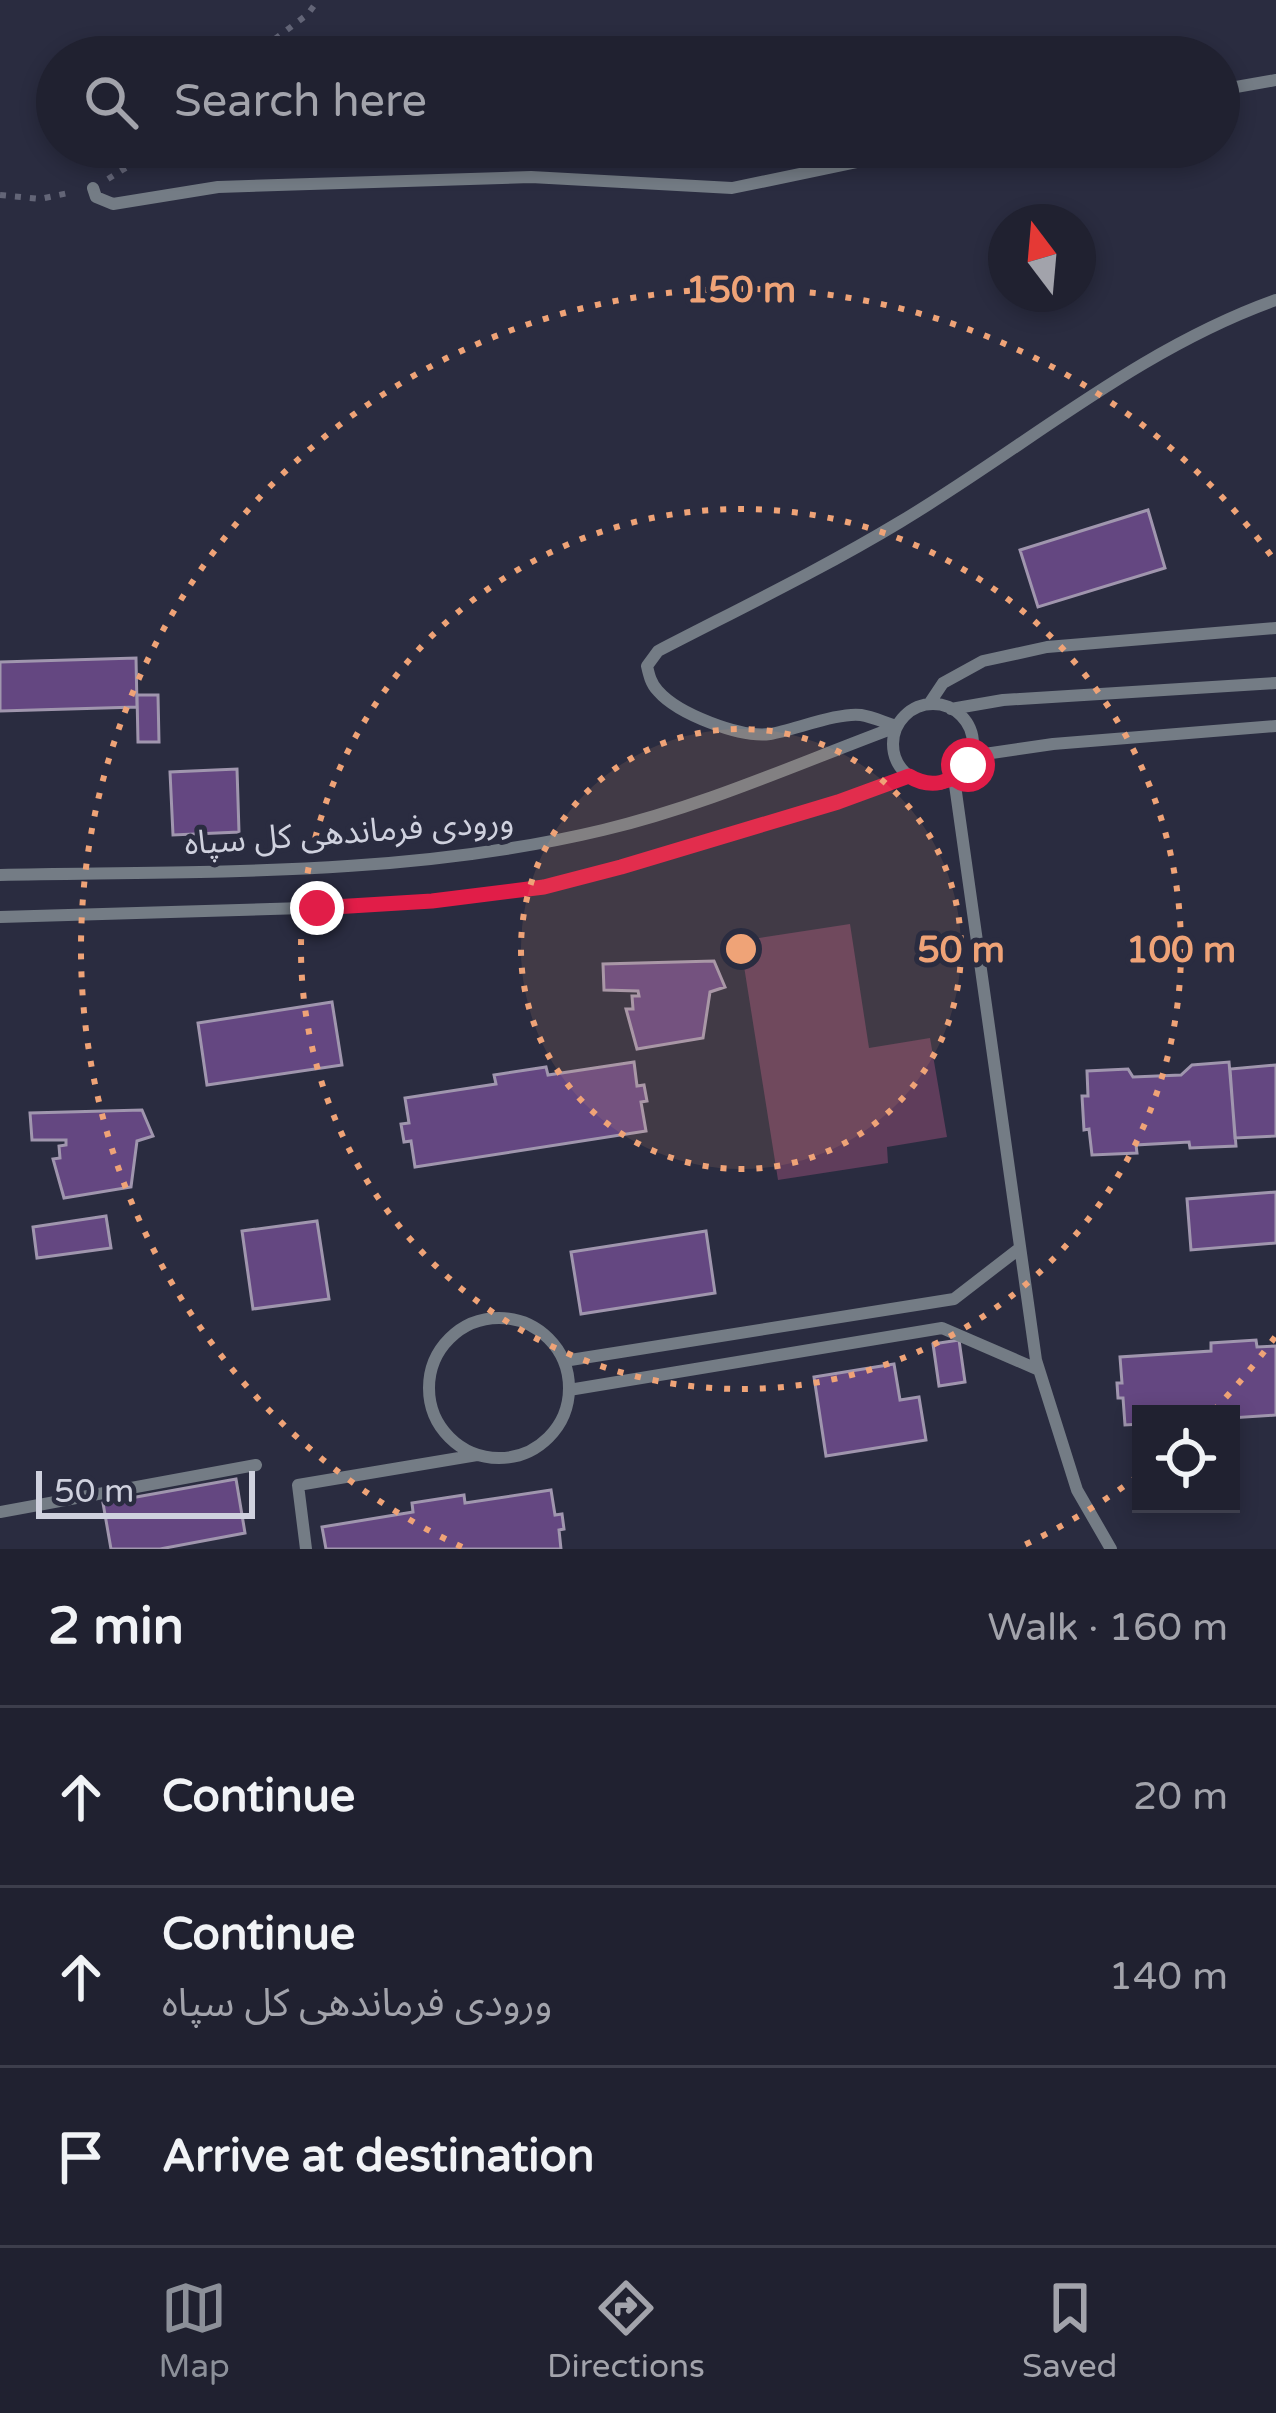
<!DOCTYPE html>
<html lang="en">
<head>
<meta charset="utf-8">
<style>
  body { margin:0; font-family:"Varela Round","Noto Sans Arabic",sans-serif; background:#282938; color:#f1f3f6 }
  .controls { position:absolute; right:36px; bottom:36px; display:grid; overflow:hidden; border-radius:0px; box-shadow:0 6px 18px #0003 }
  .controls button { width:108px; height:108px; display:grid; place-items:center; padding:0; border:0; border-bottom:3px solid #3d3e4c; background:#202130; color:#f1f3f6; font:60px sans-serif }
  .compass { position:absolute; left:988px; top:204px; width:108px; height:108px; border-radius:50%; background:#202130; box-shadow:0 6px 18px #0003; rotate:344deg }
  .scale { position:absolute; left:36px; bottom:30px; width:219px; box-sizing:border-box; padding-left:12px; border:6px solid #cfd1de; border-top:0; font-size:33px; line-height:42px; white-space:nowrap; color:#cfd1de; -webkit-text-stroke:9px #2a2c40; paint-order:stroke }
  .stop { position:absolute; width:36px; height:36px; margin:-27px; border:9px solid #e11d48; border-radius:50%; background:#fff }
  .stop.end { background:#e11d48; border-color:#fff; box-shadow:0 3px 12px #0008 }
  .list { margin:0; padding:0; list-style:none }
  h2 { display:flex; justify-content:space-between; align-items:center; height:156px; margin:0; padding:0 48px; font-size:51px }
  h2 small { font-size:39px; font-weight:400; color:#a2a3ab }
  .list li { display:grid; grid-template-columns:78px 1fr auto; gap:36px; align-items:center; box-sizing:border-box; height:180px; padding:0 48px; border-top:3px solid #3d3e4c }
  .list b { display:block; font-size:45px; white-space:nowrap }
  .list p { margin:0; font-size:39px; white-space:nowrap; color:#a2a3ab }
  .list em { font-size:39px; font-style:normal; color:#a2a3ab }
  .icon { flex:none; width:66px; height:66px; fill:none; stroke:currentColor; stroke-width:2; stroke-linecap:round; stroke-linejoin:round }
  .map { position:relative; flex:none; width:1276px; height:1549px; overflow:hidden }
  .search { position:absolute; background:#202130; box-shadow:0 6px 18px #0003; left:36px; right:36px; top:36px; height:132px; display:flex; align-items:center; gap:30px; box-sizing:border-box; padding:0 42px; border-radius:66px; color:#a2a3ab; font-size:45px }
  .sheet { height:696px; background:#202130 }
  nav { display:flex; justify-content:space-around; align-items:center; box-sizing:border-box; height:168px; border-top:3px solid #3d3e4c; background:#202130; font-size:33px; color:#a2a3ab }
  nav a { display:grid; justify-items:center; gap:6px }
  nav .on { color:#8c9099 }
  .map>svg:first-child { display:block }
</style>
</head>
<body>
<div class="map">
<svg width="1276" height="1549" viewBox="0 0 1276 1549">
  <rect width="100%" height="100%" fill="#2a2c40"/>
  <path fill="#5f3d5b" d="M850,924l19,124 61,-10 17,99 -60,10 1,16 -110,17 -38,-239z"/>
  <path fill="#644781" stroke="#a096ae" stroke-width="3" d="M1148,510l17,58 -127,39 -18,-57z
    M136,658l1,49 -137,4v-49z
    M137,695h21l1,47h-21z
    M237,769l2,63 -66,3 -3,-63z
    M714,961l11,26 -15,5 -7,46 -66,11 -11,-40h7l-1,-13h7l-1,-5 -34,-1 -1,-26z
    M332,1002l10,63 -135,20 -9,-62z
    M634,1062l3,24 7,-1 3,16 -6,1 5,29 -231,36 -4,-26 -7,1 -3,-18 8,-1 -4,-25 91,-14 -2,-9 52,-8 2,8z
    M1229,1062l7,84 -46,2 -1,-6 -53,3 1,8 -45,2 -3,-26 -5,1 -2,-34h6l-1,-25 41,-2 5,8 48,-2 11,-10z
    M1276,1065v71l-41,2 -5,-69z
    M142,1110l11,26 -16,5 -6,46 -67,11 -11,-39 7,-1 -1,-12 7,-1v-5h-34l-2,-27z
    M1276,1192v51l-85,7 -4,-51z
    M106,1216l5,32 -74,10 -4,-31z
    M317,1221l12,78 -76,10 -11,-78z
    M706,1231l9,62 -134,21 -10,-62z
    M959,1340l6,42 -26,4 -6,-42z
    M1256,1340l1,7 19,-1v69l-45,3v-4h-90v10l-16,1 -2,-27h-5l-1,-15h5l-2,-26 91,-6v-8z
    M894,1364l6,36 19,-3 7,43 -100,16 -12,-79z
    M236,1479l9,54 -85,16h-49l-8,-46z
    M551,1490l4,25 7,-1 2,15 -5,1 2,19h-235l-4,-22 91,-15 -1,-9 52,-8 1,8z"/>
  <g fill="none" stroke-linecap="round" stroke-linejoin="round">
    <path stroke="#636577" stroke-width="6" stroke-dasharray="6 9" stroke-linecap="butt" d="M251,57l57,-43 10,-14
      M108,179l51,-32
      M0,195l40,4 33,-7"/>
    <path stroke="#747c85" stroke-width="12" d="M1219,90l57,-10
      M93,188l3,9 17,7 105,-17 313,-10 201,11 197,-41
      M929,704l14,-21 40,-22 64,-14 229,-19
      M893 744a40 40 0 1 1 80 0a40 40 0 1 1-80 0Z
      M951,709l52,-9 273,-17
      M897,726c-11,-3 -24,-9 -36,-11 -22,-3 -67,15 -91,19 -30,4 -92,-20 -112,-43 -7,-7 -9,-16 -11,-25l11,-15c81,-42 164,-82 242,-129 124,-74 238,-173 376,-222
      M971,756l82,-12 223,-18
      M954,778l82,582 41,130 34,59
      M0,875c200,-4 407,2 603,-45 101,-24 196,-67 293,-103
      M0,917l337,-10 95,-6 112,-14 77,-20 217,-65 71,-26
      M429 1388a70 70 0 1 1 140 0a70 70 0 1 1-140 0Z
      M564,1361l390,-62 66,-51
      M569,1390l373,-62 97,42
      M0,1512l256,-47
      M306,1549l-8,-64 179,-30"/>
  </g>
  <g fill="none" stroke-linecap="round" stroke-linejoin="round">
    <path stroke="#e11d48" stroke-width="15" d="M317,908l115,-7 112,-14 77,-20 217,-65 71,-26c21,13 43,8 59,-11"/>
  </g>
  <circle cx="741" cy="949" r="220" fill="#efa377" fill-opacity=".12"/>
  <g fill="none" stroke="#efa377" stroke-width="6" stroke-dasharray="6 12">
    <circle cx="741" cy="949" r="220"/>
    <circle cx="741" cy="949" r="440"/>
    <path d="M1275 1337A660 660 0 0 1 1212 1412M1138 1476A660 660 0 0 1 1020 1547M462 1547A660 660 0 1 1 1275 561"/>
  </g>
  <g text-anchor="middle" stroke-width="10" stroke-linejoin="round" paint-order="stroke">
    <g font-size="33" fill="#cfd1de" stroke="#2a2c40">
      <text transform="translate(349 831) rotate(-4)" y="12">ورودی فرماندهی کل سپاه</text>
    </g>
  </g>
  <circle cx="741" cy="949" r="18" fill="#efa377" stroke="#2a2c40" stroke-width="6"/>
  <g font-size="36" text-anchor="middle" font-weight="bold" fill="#efa377" stroke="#2a2c40" stroke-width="10" stroke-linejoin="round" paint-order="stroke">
    <text x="741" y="302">150 m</text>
    <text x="961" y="962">50 m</text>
    <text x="1181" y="962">100 m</text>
  </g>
</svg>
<div class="controls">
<button><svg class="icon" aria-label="locate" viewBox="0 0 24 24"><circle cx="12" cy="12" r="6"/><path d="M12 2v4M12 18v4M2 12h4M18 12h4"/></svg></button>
</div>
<svg class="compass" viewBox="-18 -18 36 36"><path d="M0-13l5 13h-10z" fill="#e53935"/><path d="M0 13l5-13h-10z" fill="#a2a3ab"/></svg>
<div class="scale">50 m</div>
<div class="stop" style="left:968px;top:765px"></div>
<div class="stop end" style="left:317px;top:908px"></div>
<div class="search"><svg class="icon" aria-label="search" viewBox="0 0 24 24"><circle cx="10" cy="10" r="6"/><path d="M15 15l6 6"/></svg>Search here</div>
</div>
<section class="sheet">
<h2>2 min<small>Walk · 160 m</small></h2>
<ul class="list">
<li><svg class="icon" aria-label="ahead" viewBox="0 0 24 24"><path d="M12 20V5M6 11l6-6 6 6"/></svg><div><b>Continue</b></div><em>20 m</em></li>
<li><svg class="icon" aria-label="ahead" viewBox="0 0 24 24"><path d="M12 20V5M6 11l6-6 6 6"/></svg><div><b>Continue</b><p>ورودی فرماندهی کل سپاه</p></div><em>140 m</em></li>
<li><svg class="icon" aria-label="arrive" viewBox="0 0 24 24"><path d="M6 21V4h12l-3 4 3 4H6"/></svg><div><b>Arrive at destination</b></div></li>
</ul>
</section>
<nav>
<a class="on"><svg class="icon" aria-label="map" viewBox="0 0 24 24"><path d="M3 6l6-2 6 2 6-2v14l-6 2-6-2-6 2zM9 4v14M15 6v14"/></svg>Map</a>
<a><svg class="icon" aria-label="directions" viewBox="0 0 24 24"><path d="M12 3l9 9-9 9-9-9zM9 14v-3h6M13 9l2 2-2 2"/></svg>Directions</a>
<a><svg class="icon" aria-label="saved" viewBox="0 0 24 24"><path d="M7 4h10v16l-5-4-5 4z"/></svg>Saved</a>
</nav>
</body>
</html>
